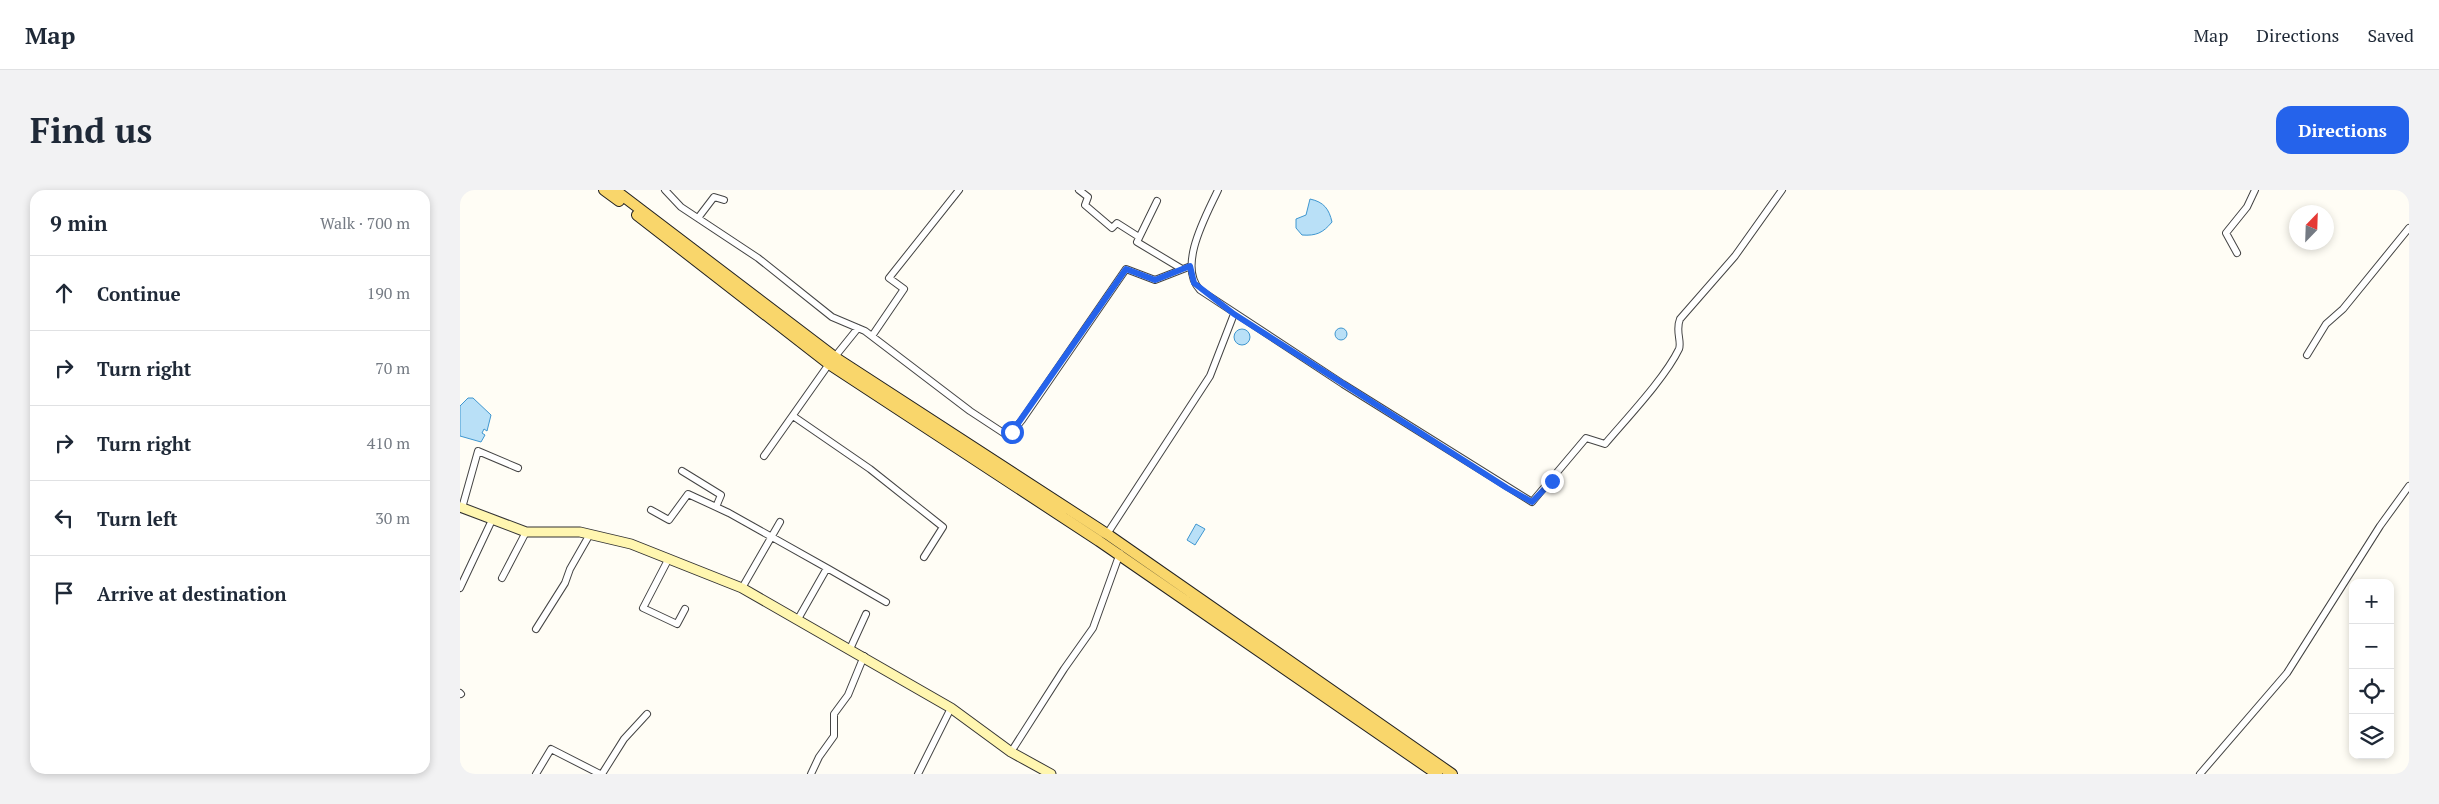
<!DOCTYPE html>
<html lang="en">
<head>
<meta charset="utf-8">
<style>
  body { margin:0; font-family:"PT Serif",serif; background:#f2f2f3; color:#1f2937 }
  .controls { position:absolute; right:15px; bottom:15px; display:grid; overflow:hidden; border-radius:10px; box-shadow:0 2px 8px #0003 }
  .controls button { width:45px; height:45px; display:grid; place-items:center; padding:0; border:0; border-bottom:1px solid #e0e1e3; background:#fff; color:#1f2937; font:25px sans-serif }
  .compass { position:absolute; left:1829px; top:15px; width:45px; height:45px; border-radius:50%; background:#fff; box-shadow:0 2px 8px #0003; rotate:23deg }
  .stop { position:absolute; width:15px; height:15px; margin:-11px; border:4px solid #2563eb; border-radius:50%; background:#fff }
  .stop.end { background:#2563eb; border-color:#fff; box-shadow:0 1px 5px #0008 }
  .list { margin:0; padding:0; list-style:none }
  h2 { display:flex; justify-content:space-between; align-items:center; height:65px; margin:0; padding:0 20px; font-size:21px }
  h2 small { font-size:16px; font-weight:400; color:#747a83 }
  .list li { display:grid; grid-template-columns:32px 1fr auto; gap:15px; align-items:center; box-sizing:border-box; height:75px; padding:0 20px; border-top:1px solid #e0e1e3 }
  .list b { display:block; font-size:19px; white-space:nowrap }
  .list em { font-size:16px; font-style:normal; color:#747a83 }
  .icon { flex:none; width:28px; height:28px; fill:none; stroke:currentColor; stroke-width:2; stroke-linecap:round; stroke-linejoin:round }
  .map { position:relative; flex:none; width:1949px; height:584px; overflow:hidden; border-radius:15px }
  header { display:flex; align-items:center; gap:30px; box-sizing:border-box; height:70px; padding:0 25px; background:#fff; border-bottom:1px solid #e0e1e3 }
  header strong { font-size:24px }
  nav { display:flex; gap:28px; margin-inline-start:auto; font-size:18px }
  .intro { display:flex; align-items:center; justify-content:space-between; box-sizing:border-box; height:120px; padding:0 30px }
  h1 { margin:0; font-size:35px }
  .button { padding:12px 22px; border-radius:15px; background:#2563eb; color:#fff; font-size:18px; font-weight:700 }
  main { display:flex; gap:30px; padding:0 30px }
  aside { flex:1; background:#fff; border-radius:15px; box-shadow:0 2px 8px #0003 }
  .map>svg:first-child { display:block }
</style>
</head>
<body>
<header>
<strong>Map</strong>
<nav><a>Map</a><a>Directions</a><a>Saved</a></nav>
</header>
<div class="intro"><h1>Find us</h1><a class="button">Directions</a></div>
<main>
<aside>
<h2>9 min<small>Walk · 700 m</small></h2>
<ul class="list">
<li><svg class="icon" aria-label="ahead" viewBox="0 0 24 24"><path d="M12 20V5M6 11l6-6 6 6"/></svg><div><b>Continue</b></div><em>190 m</em></li>
<li><svg class="icon" aria-label="right" viewBox="0 0 24 24"><path d="M7 20v-9h11M14 6l5 5-5 5"/></svg><div><b>Turn right</b></div><em>70 m</em></li>
<li><svg class="icon" aria-label="right" viewBox="0 0 24 24"><path d="M7 20v-9h11M14 6l5 5-5 5"/></svg><div><b>Turn right</b></div><em>410 m</em></li>
<li><svg class="icon" aria-label="left" viewBox="0 0 24 24"><path d="M17 20v-9H6M10 6l-5 5 5 5"/></svg><div><b>Turn left</b></div><em>30 m</em></li>
<li><svg class="icon" aria-label="arrive" viewBox="0 0 24 24"><path d="M6 21V4h12l-3 4 3 4H6"/></svg><div><b>Arrive at destination</b></div></li>
</ul>
</aside>
<div class="map">
<svg width="1949" height="584" viewBox="0 0 1949 584">
  <rect width="100%" height="100%" fill="#fffdf5"/>
  <path fill="#b9e0f7" stroke="#3f96cf" d="M850,9c14,3 19,10 22,23 -9,11 -16,14 -30,13l-6,-7v-9l10,-4z
    M875 144a6 6 0 1 1 12 0a6 6 0 1 1-12 0Z
    M774 147a8 8 0 1 1 16 0a8 8 0 1 1-16 0Z
    M8,208h5l18,17 -4,16 -3,-2 -2,4 3,2 -4,7 -21,-6v-30z
    M736,334l9,5 -10,16 -8,-5z"/>
  <g fill="none" stroke-linecap="round" stroke-linejoin="round">
    <g stroke="#444" stroke-width="8">
      <path id="street" d="M205,0l16,17 77,51 74,59 33,14 105,80 35,23 7,-2 10,-12 104,-151 29,11 36,-14
        M619,0l9,7 -3,8 27,23 5,-5 22,14
        M758,0c-11,24 -41,76 -18,100l143,94 189,118 54,-64 19,6c22,-26 60,-66 74,-95 3,-8 -4,-18 1,-30l55,-63 47,-66
        M697,11l-20,41 45,27
        M238,28l16,-21 10,3
        M1777,63l-11,-20 21,-26 8,-17
        M412,146l32,-47 -15,-11 70,-88
        M1847,165l19,-31 17,-15 66,-81
        M333,226l77,53 73,58 -19,30
        M304,266l65,-92 29,-36
        M222,281l39,24 -5,12
        M2,318l16,-57 40,17
        M191,320l18,10 19,-26 41,19 98,55
        M647,344l103,-158 24,-62
        M209,368l-26,50 34,16 8,-15
        M42,388l24,-46
        M0,398l32,-68
        M282,398l38,-66
        M338,429l29,-51 59,34
        M76,439l29,-46 5,-14 20,-35
        M390,459l16,-35
        M0,503l1,1
        M551,562l53,-83 29,-41 27,-75
        M76,584l15,-25 49,25
        M142,584l22,-35 23,-25
        M351,584l8,-17 15,-21v-22l14,-19 16,-39
        M458,584l33,-66
        M1740,584l87,-101 93,-147 29,-40"/>
    </g>
    <g stroke="#333" stroke-width="11">
      <path id="secondary" d="M0,317l66,25h54l51,12 111,44 209,120 60,44 40,22"/>
    </g>
    <g stroke="#222" stroke-width="12">
      <path id="primary" d="M144,0l15,11
        M155,0l221,168 271,176 345,240
        M177,25l192,149 270,177 338,233"/>
    </g>
    <use href="#street" stroke="#fff" stroke-width="6"/>
    <use href="#secondary" stroke="#fff6b0" stroke-width="9"/>
    <use href="#primary" stroke="#f9d66b" stroke-width="10"/>
  </g>
  <g fill="none" stroke-linecap="round" stroke-linejoin="round">
    <path stroke="#2563eb" stroke-width="6" d="M552,242l114,-163 29,11 35,-14 4,17 40,31 273,174 25,14 20,-21"/>
  </g>
</svg>
<div class="controls">
<button>+</button>
<button>−</button>
<button><svg class="icon" aria-label="locate" viewBox="0 0 24 24"><circle cx="12" cy="12" r="6"/><path d="M12 2v4M12 18v4M2 12h4M18 12h4"/></svg></button>
<button><svg class="icon" aria-label="layers" viewBox="0 0 24 24"><path d="M12 4l9 5-9 5-9-5zM3 14l9 5 9-5"/></svg></button>
</div>
<svg class="compass" viewBox="-18 -18 36 36"><path d="M0-13l5 13h-10z" fill="#e53935"/><path d="M0 13l5-13h-10z" fill="#747a83"/></svg>
<div class="stop" style="left:552px;top:242px"></div>
<div class="stop end" style="left:1092px;top:291px"></div>
</div>
</main>
</body>
</html>
